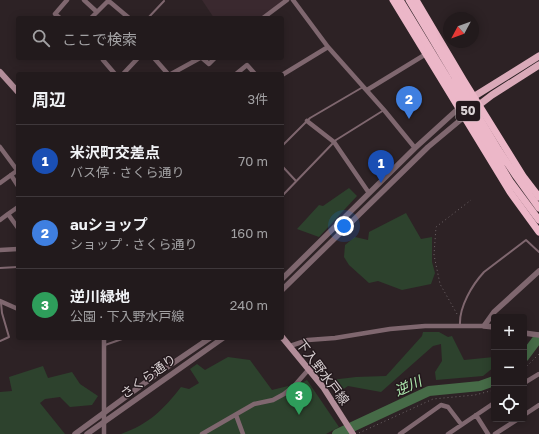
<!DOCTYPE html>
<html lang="ja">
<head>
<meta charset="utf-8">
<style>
  body { margin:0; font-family:"Golos Text","Noto Sans JP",sans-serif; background:#2e2729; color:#f1f3f6 }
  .controls { position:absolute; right:12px; bottom:12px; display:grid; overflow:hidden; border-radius:4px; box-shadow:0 2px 10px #0003 }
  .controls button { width:36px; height:36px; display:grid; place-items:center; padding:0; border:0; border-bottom:1px solid #3f383b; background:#221a1c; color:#f1f3f6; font:20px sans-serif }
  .compass { position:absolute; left:443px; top:12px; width:36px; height:36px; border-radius:50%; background:#221a1c; box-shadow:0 2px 10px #0003; rotate:229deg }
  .you { position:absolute; left:344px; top:226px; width:14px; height:14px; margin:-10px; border:3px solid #fff; border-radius:50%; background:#1a73e8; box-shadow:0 0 0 6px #1a73e833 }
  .badge { display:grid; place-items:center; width:26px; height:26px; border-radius:50%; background:#61d46a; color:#fff; font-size:13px; font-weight:700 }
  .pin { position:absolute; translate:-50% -33px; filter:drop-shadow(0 1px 2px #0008) }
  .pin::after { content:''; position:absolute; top:21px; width:14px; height:12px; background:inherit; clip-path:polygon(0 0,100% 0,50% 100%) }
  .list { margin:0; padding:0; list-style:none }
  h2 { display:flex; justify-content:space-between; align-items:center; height:52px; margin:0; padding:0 16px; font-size:17px }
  h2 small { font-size:13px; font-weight:400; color:#a2a1a3 }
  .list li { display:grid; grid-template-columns:26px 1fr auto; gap:12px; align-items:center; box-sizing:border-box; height:72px; padding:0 16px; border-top:1px solid #3f383b }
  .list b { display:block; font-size:15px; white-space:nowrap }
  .list p { margin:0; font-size:13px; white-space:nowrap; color:#a2a1a3 }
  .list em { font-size:13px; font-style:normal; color:#a2a1a3 }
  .icon { flex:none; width:22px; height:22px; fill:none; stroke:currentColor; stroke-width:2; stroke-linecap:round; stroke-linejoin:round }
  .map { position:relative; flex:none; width:539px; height:434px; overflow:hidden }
  .search { position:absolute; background:#221a1c; box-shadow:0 2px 10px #0003; left:16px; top:16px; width:268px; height:44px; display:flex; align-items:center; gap:10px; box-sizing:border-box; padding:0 14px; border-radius:4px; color:#a2a1a3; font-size:15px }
  .panel { position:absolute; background:#221a1c; box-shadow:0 2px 10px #0003; left:16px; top:72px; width:268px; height:268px; border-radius:4px }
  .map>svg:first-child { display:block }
</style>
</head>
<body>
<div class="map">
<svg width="539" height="434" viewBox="0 0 539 434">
  <rect width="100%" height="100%" fill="#2d2225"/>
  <path fill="#3a292f" d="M202,0h82l-24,18h-46z"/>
  <path fill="#2d422d" d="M349,188l8,8 -38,41 -22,-8 22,-24 4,1z
    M406,213l15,26 11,-2v25l3,11 -4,11 -29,6 -24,-9 -9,2 -20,-18 -5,-8 1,-12 10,-8 13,3 1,-8z
    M423,332h16l9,5 4,-1 12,24 30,-3v10l-11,9 -47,4 -1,-8 7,-11 -1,-17 -8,2 -52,46 -33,-6 -9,6 -8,-12 25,-3 30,-1 36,-40z
    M228,357l22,3 22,30 16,-4 3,3 16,-9 32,47 -13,7h-205c28,-10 42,-24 60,-47l8,2 10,-6 -9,-14 7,-5 8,6z
    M43,366l5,12 24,-6 8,12 18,12 -6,9 -22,2 -10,-10 -15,2 -5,4 25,31h-65v-42l12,-1 -3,-14z"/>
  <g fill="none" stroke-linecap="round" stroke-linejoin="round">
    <path stroke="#466b47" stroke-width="10" d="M524,357l15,-20
      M337,434l92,-43 51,-5 14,-5"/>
    <path stroke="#6e6467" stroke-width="1" stroke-dasharray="1 3" stroke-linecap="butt" d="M457,314l-17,-30 -6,-29 2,-28 35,-27
      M524,369l15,-15
      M359,433l74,-34 42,-4 19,-5"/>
    <path stroke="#7f676f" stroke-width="2" d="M148,18l16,-17
      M282,146l28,-28 53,-31
      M282,166l14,15
      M282,196l54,-56 48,-30
      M0,268l18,-1
      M460,325c-1,-18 12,-40 24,-53l42,-32 13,12
      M0,341l9,-4 -7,-24 -1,-10
      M105,345l20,-7"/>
    <path stroke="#7f676f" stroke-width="4.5" d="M84,0l13,12
      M293,0l35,47 56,63 31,38
      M60,18l-5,-4 12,-14
      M91,18l16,-16h3l19,16
      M263,18l24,-18
      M105,58l-2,2 12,14
      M154,58l14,16
      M202,58l7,6 6,-6
      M123,74l15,-16
      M171,74l29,-16
      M236,74l11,-9 8,9
      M282,75l46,-28
      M367,90l59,-36
      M307,121l27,21 35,51
      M0,147l17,23
      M11,175l7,11
      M0,183l18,-13
      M18,207l-10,7 10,14
      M0,220l8,-6
      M0,250l18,-1
      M0,301l18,8
      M104,338v96
      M290,346l18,-6 27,-2 55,-9 35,-3h59
      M524,383l15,-9
      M236,415l7,19
      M476,415l12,19
      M524,415l15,-10
      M202,434l52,-30 19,-4 11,-6 11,-9 14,-16
      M400,434l41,-29 7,2 13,17
      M448,434l46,-31
      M495,434l23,-15"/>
    <path stroke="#7f676f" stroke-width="5.5" d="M282,279l133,-131 44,-40
      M282,290l146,-143 36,-30
      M494,327l-10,-1 10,-14 45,-41
      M524,333l15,2
      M75,434l82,-60 53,-36
      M87,434l136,-96"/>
    <path stroke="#b28d99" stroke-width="6" d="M0,72l18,20
      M282,337l41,50 30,47"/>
    <path stroke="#daaab9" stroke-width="7" d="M470,99l69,-43
      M475,108l17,-13 47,-30"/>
    <path stroke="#ecb7c8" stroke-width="7" d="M393,0l117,192 29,40
      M416,0l48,81 59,95 16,21"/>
    <path stroke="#ecb7c8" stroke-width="7" d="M400,0l110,181 29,39
      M409,0l89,149 18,27 23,32"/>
  </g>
  <g text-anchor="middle" stroke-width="3" stroke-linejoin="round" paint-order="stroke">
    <rect fill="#23181c" stroke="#a2999b" stroke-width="1" x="456" y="101" width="24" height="20" rx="3"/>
    <g font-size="12" font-weight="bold" fill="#d8d0d2">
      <text x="468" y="115">50</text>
    </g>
    <g font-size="13" fill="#d8d0d2" stroke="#23181c">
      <text transform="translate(323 372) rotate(53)" y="5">下入野水戸線</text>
      <text transform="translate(148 376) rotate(-36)" y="5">さくら通り</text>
    </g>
    <g font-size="14" font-style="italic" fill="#aeeaaf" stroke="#23181c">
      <text transform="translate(408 386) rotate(-24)" y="5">逆川</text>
    </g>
  </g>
</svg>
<div class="controls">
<button>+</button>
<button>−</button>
<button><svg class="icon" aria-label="locate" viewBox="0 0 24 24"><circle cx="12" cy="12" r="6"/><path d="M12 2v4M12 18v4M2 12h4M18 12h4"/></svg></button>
</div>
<svg class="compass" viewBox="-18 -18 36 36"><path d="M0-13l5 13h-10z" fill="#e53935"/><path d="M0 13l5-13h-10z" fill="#a2a1a3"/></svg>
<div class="you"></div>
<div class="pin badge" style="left:381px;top:183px;background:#1a4fb4">1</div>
<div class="pin badge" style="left:409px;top:119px;background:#3f7fe0">2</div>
<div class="pin badge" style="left:299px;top:415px;background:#2e9e5b">3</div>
<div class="search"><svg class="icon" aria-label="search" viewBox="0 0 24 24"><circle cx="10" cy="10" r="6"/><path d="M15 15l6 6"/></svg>ここで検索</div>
<section class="panel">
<h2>周辺<small>3件</small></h2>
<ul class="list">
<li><span class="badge" style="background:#1a4fb4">1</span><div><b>米沢町交差点</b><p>バス停 · さくら通り</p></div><em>70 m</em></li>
<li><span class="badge" style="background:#3f7fe0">2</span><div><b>auショップ</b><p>ショップ · さくら通り</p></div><em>160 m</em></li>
<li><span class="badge" style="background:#2e9e5b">3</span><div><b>逆川緑地</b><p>公園 · 下入野水戸線</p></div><em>240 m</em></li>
</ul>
</section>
</div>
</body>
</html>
